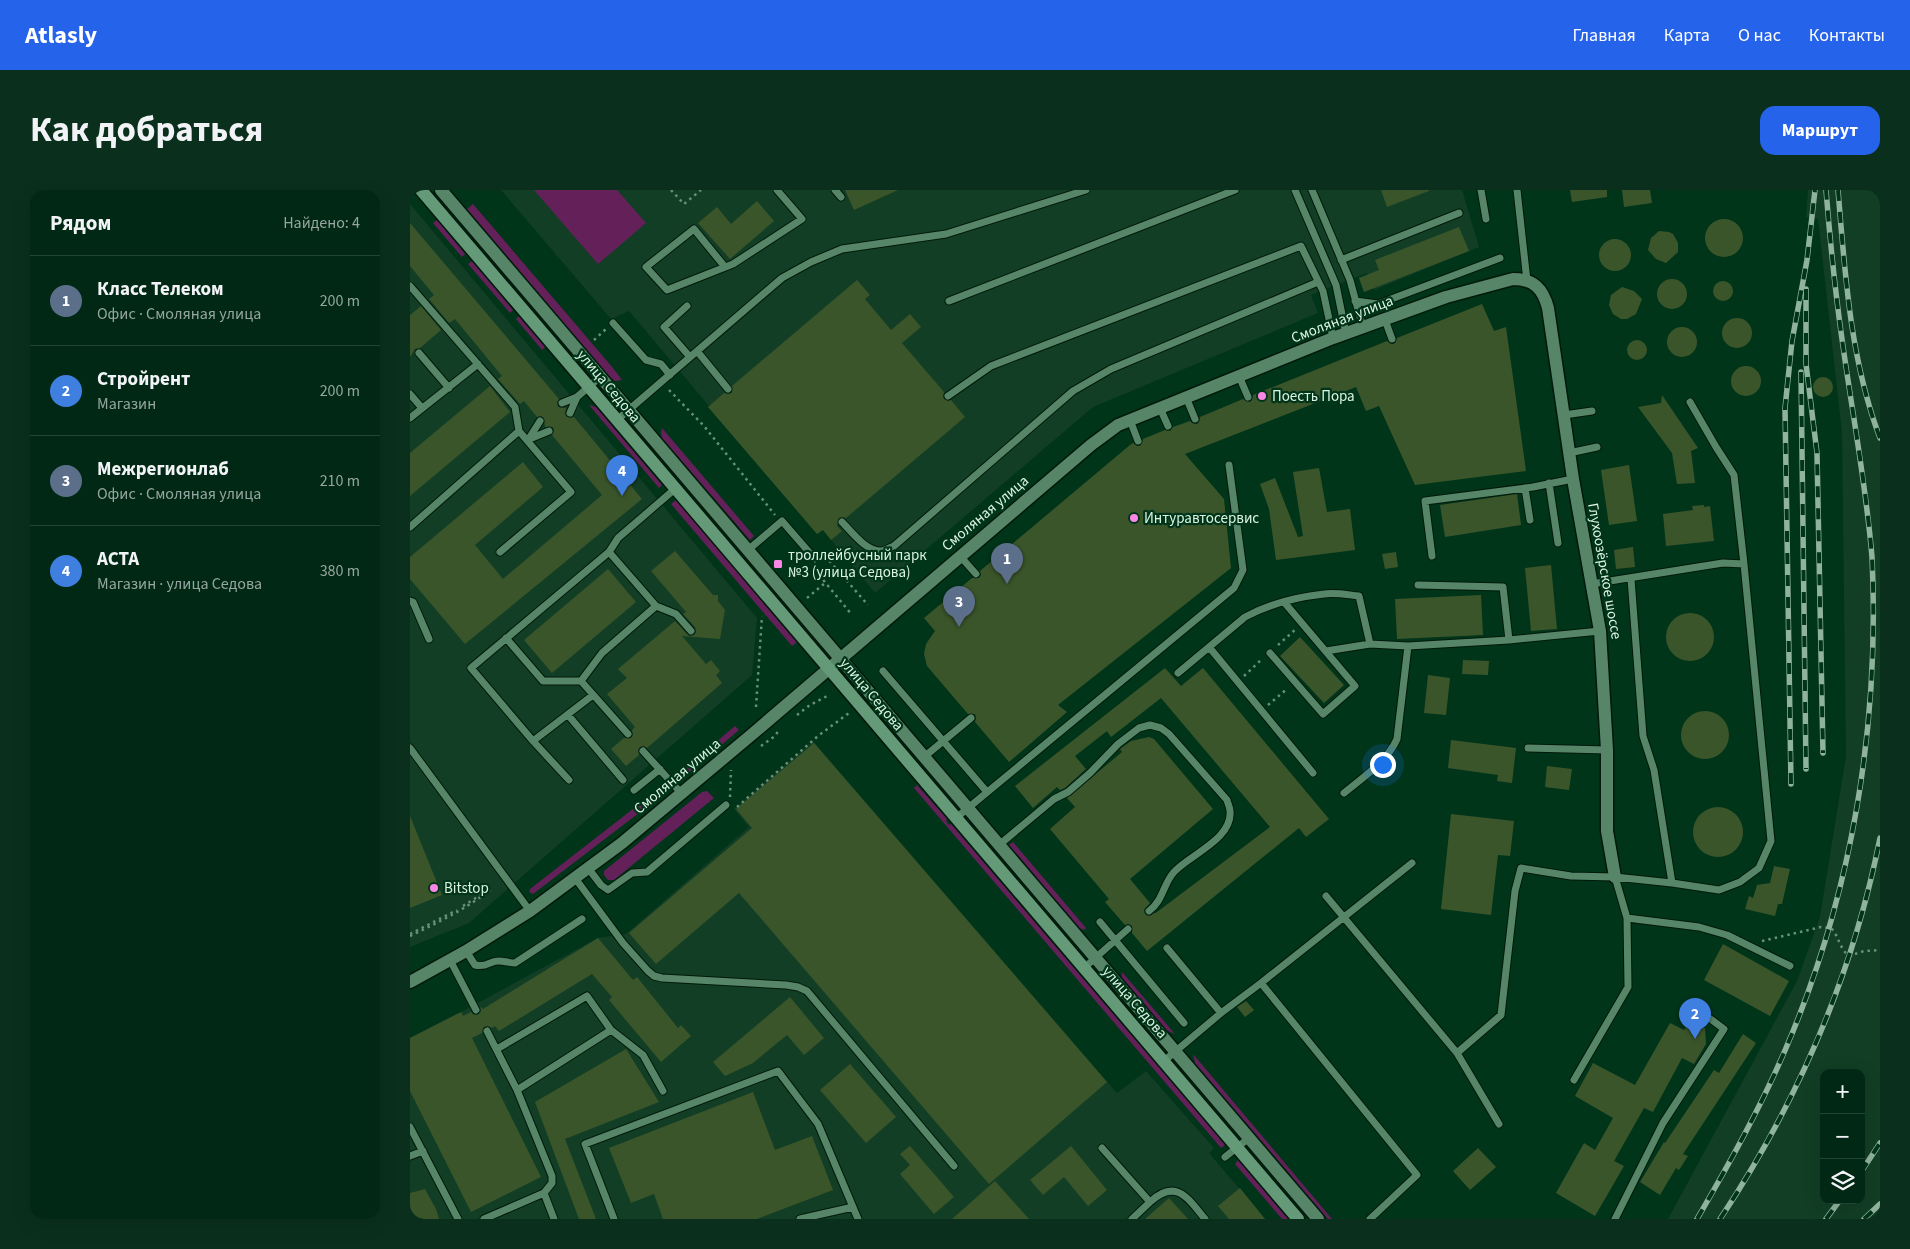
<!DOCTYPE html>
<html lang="ru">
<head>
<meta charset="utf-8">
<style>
  body { margin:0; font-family:"Source Sans 3",sans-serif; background:#0a301d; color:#f1f3f6 }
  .controls { position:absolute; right:15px; bottom:15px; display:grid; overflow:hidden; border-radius:10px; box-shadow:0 5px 20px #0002 }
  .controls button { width:45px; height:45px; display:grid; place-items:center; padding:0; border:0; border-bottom:1px solid #224434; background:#002814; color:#f1f3f6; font:25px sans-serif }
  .you { position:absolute; left:972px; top:574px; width:18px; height:18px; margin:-12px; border:4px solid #fff; border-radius:50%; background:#1a73e8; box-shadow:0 0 0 8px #1a73e833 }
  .badge { display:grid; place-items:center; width:32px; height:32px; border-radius:50%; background:#2563eb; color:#fff; font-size:16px; font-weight:700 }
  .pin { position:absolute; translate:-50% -41px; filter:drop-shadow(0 1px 2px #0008) }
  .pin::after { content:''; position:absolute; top:26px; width:18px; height:15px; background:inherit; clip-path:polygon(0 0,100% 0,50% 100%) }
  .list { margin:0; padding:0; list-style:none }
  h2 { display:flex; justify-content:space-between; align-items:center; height:65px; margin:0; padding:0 20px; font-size:21px }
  h2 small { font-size:16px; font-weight:400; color:#95a6a0 }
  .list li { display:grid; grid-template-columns:32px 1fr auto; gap:15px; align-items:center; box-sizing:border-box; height:90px; padding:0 20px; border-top:1px solid #224434 }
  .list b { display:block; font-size:19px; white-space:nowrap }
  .list p { margin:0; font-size:16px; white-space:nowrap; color:#95a6a0 }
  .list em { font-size:16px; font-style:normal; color:#95a6a0 }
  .icon { flex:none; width:28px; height:28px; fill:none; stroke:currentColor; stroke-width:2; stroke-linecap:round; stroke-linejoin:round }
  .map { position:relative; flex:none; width:1470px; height:1029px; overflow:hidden; border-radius:15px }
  header { display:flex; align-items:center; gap:30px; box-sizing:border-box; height:70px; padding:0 25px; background:#2563eb; color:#fff }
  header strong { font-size:24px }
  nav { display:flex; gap:28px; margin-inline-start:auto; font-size:18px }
  .intro { display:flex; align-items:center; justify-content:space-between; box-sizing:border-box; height:120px; padding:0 30px }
  h1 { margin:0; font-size:35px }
  .button { padding:12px 22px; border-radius:15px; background:#2563eb; color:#fff; font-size:18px; font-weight:700 }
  main { display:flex; gap:30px; padding:0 30px }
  aside { flex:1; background:#002814; border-radius:15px; box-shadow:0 5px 20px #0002 }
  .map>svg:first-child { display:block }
</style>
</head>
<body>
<header>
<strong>Atlasly</strong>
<nav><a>Главная</a><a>Карта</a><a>О нас</a><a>Контакты</a></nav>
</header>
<div class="intro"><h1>Как добраться</h1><a class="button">Маршрут</a></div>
<main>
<aside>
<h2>Рядом<small>Найдено: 4</small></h2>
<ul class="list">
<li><span class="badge" style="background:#5c6f8a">1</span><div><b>Класс Телеком</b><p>Офис · Смоляная улица</p></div><em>200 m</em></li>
<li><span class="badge" style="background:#3f7fe0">2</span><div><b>Стройрент</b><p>Магазин</p></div><em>200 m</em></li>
<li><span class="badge" style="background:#5c6f8a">3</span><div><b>Межрегионлаб</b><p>Офис · Смоляная улица</p></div><em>210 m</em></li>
<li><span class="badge" style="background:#3f7fe0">4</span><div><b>АСТА</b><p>Магазин · улица Седова</p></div><em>380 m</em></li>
</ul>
</aside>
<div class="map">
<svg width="1470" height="1029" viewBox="0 0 1470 1029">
  <rect width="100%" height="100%" fill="#00351a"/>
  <path fill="#123e25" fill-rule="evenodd" d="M91,0h961l17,57 -105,43 -7,-17 -31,12 -25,10 7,18 -225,94 -218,186 -52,-63 -6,4 -188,-223 -18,8z
    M1398,0h72v1029h-212l129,-238 23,-64 26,-161 -4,-324 -24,-213 -12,-2zM1414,883h37v127h-37z
    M0,14l347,414 -5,57 -283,248 -59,24z
    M403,551l304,352 29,-22 68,77 -5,5 56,66h-855v-181l51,-26 137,-74 28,-4 123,-107 -15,-18z"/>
  <path fill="#642059" d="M124,0h83l29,33 -48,41z
    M63,14l140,164 9,12 -7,1 -5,-4 -143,-168z
    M27,30l28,34 -3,3 -29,-34z
    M62,71l41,49 -3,3 -42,-49z
    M109,126l26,31 -3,3 -26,-31z
    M179,215l7,2 66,78 -3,3z
    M252,238l92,108 -4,4 -88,-102 -1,-5z
    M266,310l121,142 -5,4 -121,-142z
    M325,536l4,4 -54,46 -8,-1z
    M255,594v9l-132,101 -4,-2 1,-3z
    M507,595l30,34 -1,2 3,4 2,-1 270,316 -2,1h3l3,4 -4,3 -307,-360z
    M297,601l7,7 -100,82h-6l-4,-5v-4l98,-79z
    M603,652l73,86 -2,2 -5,-2 -70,-83z
    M712,782l53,62 -9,-4 -44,-52z
    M783,864l139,165h-4l-133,-156z
    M828,970l50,59h-6l-47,-55z"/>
  <path fill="#3b552b" d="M435,0h53l-44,20z
    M971,0h48v1l-42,16z
    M1160,0h37v7l-35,5z
    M1212,0h28l2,13 -28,4z
    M347,11l17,20 -44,38 -32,-36 19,-16 14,17z
    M1295 48a19 19 0 1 1 38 0a19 19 0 1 1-38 0Z
    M0,33l149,176 -2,4 1,4 8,1 -1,5 1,3 4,2 4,-1 68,82 -177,145 -55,-65v-22l113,-95 20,25 -68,58 28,34 99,-84 -50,-60 2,-4 -1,-4h-8l-1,-9 -3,-2 -4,1 -13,-16 -4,3 -22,-25 4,-3 -47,-57 -6,4 -20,-24 5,-4 -24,-29z
    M1049,37l10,24 -105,41 -5,-14 20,-8 -4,-10z
    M1249,41l10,1 4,2 5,9v9l-12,11 -10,-4 -8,-9 3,-12z
    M1189 65a16 16 0 1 1 32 0a16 16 0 1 1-32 0Z
    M1247 104a15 15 0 1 1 30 0a15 15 0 1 1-30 0Z
    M447,90l13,15 -5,4 26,31 19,-16 11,13 -19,16 42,49 -1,4 1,3 4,2 3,-1 14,17 -119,101 -3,-1 -4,1 -2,8 5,5 -11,9 -8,-10 -6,4 -109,-127 16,-14 4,1 4,-1v-7z
    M1303 101a10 10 0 1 1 20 0a10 10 0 1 1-20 0Z
    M1212,97l12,4 8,8 -6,15 -9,5h-6l-8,-5 -4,-9 2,-10z
    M1072,114l12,27 12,-4 20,144 -111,14 -36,-79 -13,5 -10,-24 -171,67 39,45 7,69 -173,137 9,7 -58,50 -34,-40 1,-4 -1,-4h-7l-41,-48 -3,-12 2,-10 9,-13 -11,-13 48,-40h7l2,-3 -1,-4 150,-126 3,-2 4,3h3l3,-7 22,-9 5,1 3,-4 17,-6 2,2 5,1 2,-2 1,-5 43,-18 7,3 2,-2 1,-5 134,-54 4,3h3l3,-6z
    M11,116l20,24 -21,18 -5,1 -5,8v-42z
    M1312 143a15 15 0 1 1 30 0a15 15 0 1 1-30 0Z
    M1257 152a15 15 0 1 1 30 0a15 15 0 1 1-30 0Z
    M1217 160a10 10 0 1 1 20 0a10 10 0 1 1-20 0Z
    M1321 191a15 15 0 1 1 30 0a15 15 0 1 1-30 0Z
    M1403 197a10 10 0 1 1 20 0a10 10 0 1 1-20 0Z
    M80,196l20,26 -100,84v-43z
    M1252,205l36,53 -7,3 4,32 -18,1 -5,-31 -34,-46 23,-4z
    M1219,275l8,56 -28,4 -8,-55z
    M909,278l8,44 23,-3 5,41 -79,10 -7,-51 -9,-25 15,-6 23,59 5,-1 -10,-64z
    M1107,304l4,31 -76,12 -5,-32z
    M1294,315v2l6,-1 4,35 -48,5 -3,-32 30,-4 -1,-4z
    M1223,357l2,20 -19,2 -2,-19z
    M265,361l38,44h5v6l7,9 -5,29 -38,-3 24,28 5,-4 9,11 -4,4 6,8 -75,65 -3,-2 -4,1 -2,3 1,5 -13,11 -15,-17 13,-11h7l2,-3 -1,-5 3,-3 -28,-33 20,-16 -9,-9 57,-48 14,15 5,-1 2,-3 -1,-5 -12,-13 3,-2 -35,-41z
    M986,362l2,15 -13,2 -3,-15z
    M1141,375l6,64 -26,2 -6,-63z
    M198,379l28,33 -84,71 -28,-33z
    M1071,405l2,40 -86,4 -2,-40z
    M1256 447a24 24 0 1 1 48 0a24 24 0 1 1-48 0Z
    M890,447l44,48 -20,18 -44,-47z
    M1053,470l26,1 -1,14 -26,-1z
    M755,478l16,18 22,-18 126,151 -23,18 -7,-9 -152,123 -15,-18v-7l-3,-2 -4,1 -20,-23 4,-3 -59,-70 25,-22 -8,-9 55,-46 -2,-3 11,-8 18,-4 5,2 59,70 -83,70 20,24 -6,7 1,4 3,2 9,-4 113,-85 -109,-129 -50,39 -4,-6 -32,25 11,13 -21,19 -5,2 -3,-3 -24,21 -18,-22z
    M1018,485l22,3 -4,37 -22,-2z
    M1271 545a24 24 0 1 1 48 0a24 24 0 1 1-48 0Z
    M1041,550l65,8 -4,35 -15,-2 1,-6 -50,-7z
    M404,553l293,339 -118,102 -250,-291 -83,71 -27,-31 123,-105 -16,-19z
    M1137,576l25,3 -3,21 -24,-3z
    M1283 642a25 25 0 1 1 50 0a25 25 0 1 1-50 0Z
    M1041,624l63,7 -4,35 -12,-1 -7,60 -50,-6z
    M0,626l32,79 -32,13z
    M1364,676l16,3 -8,35h-4l-3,12 -30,-7 4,-13 4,2 4,-13 13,-2z
    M188,748l35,42 4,-3 41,51 3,-3 10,11 -30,26 -52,-62 3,-3 -20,-23 -93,57 -4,-5 -3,2 -4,-2 -4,1 -2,6 -10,5 69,139 -70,35 -61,-121v-53l51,-26 2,4 8,-4 3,3 5,-1 2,-3 -1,-4 3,2z
    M1313,754l66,37 -19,35 -66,-36z
    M380,807l34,41 -20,17 -17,-20 -34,28 -28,13 -12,-14z
    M836,811l8,9 -9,7 -8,-10z
    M1280,830l15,8 1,16 -12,20 -12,-6 -29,54 -9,-4 -30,53 10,5 -29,50 -39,-23 28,-50 11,7 18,-32 -38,-22 18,-33 42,22 35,-62 14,7z
    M1333,844l13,9 -73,111 5,2 -9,14 -3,-2 -16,27 -20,-13 24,-40 1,1 49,-73 5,3z
    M216,859l33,53 -94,37 31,80h-17l-44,-117z
    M440,874l46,53 -30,26 -46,-53z
    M343,902l22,58 37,-14 21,54 -76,29h-94l-9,-25 -23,9 -22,-55z
    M500,956l44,51 -20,17 -34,-40 10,-9 -10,-11z
    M661,956l36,44 -19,16 -24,-29 -21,18 -13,-15z
    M1068,958l18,19 -26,23 -17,-19z
    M585,991l34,38h-77z
    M830,998l25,31h-36l-11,-13z
    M15,999l11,20 3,10h-29v-26z
    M759,1008l19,21h-43z"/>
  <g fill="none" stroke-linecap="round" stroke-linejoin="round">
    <g stroke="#02190b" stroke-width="9">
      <path id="lane" d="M425,0l6,7
        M885,0l41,95 10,49
        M902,0l38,90 13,48
        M1071,0l5,29
        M1107,0l10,91
        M931,70l118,-47
        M315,77l-31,-38 -48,38 21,23 66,-26 69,-45 -25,-29
        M0,96l105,121 4,24
        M539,111l286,-111
        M945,111l23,3 122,-46
        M277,116l-23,21 26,30
        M975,130l7,19
        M203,133l33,37 15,4 9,11
        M287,161l31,38
        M9,163l30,35
        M829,186l9,21
        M0,204l12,14
        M538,206l43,-30 310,-120 22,45 10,47
        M776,207l9,22
        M1280,212l26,45 18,28 10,89
        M152,213l15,-6 23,-20
        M750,218l8,18
        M160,223l7,-16
        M1154,225l28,-4
        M0,228l68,-54
        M207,230l165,-142 29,-16 31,-13 104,-15 140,-44
        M720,230l8,21
        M117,250l22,-9
        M118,250l12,-19
        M1159,263l28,-6
        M1139,293l9,60
        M1115,298l5,32
        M432,332c10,10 24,30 40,29 4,-1 9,-4 12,-5l179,-155 38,-22 207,-87
        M0,337l109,-96 52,61 -71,60
        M338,360l34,-29 33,38
        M550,366l16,18
        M1022,366l-7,-55 108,-14 40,-8
        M1221,389l12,157 11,34 18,113
        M1008,395l85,2 6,53
        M0,411l3,1 16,37
        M246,416l20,8 15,17
        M96,448l37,43h38l47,53
        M799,457l104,126
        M916,461l44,-7 38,2 101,-6 91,-9
        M860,463l53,61 32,-28 -71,-84
        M473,481l104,121
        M768,483l67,-56c24,-13 52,-20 79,-23 11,-2 24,1 35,2l11,48
        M171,491l21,-28 54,-47 -47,-54
        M158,525l55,65
        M123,551l60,-46
        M0,558l120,163
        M1118,558l79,2
        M233,561l39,43
        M514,567l47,-39
        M159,590l-36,-39 -62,-73 138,-116 9,-14 58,-50
        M224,600l26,-21
        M934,603c19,-16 43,-31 53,-54l11,-93
        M546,628l278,-230 9,-18 -14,-105
        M589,655l55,-46 14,-7 22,-19 28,-29 21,-16 11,-3 11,3 8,6 58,66c1,4 3,8 3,11 3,28 -41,44 -56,61 -11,12 -11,29 -25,39
        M178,678l13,17 7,5 24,-17 15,-1 79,-67
        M165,688l48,65 25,28 6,5 8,2 124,7 12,2 9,4 147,175
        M916,706l131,157 44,-38 14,-124 6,-23 50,8 44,1 57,6 47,7 21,-8 19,-14 12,-27 -27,-277 -21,-1 -132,21
        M1217,728l72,9 28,8 63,31
        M690,732l84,101
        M757,758l54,65
        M56,761l9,14c12,3 14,-4 23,-4 6,0 12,2 17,2l67,-44
        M40,770l26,50
        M674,778l44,-39
        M851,793l156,192 -47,44
        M87,859l90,-53 24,34 32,25 20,36
        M1047,863l42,71
        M754,871l57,-48 40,-30 151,-120
        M1164,890l54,-93 -1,-69 -12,-41
        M107,900l94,-60
        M0,937l48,92
        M692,958l48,54c26,-24 38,-4 55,17
        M0,966l13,-5
        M815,967l24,-19
        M134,1003l10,26
        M74,1029l60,-26 8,-10v-7l-35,-86 -30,-59
        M204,1029l-29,-75 193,-73 40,53 40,95
        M390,1029l53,-12
        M722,1029l18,-17
        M1205,1029l48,-96 61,-94 -19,-14"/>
    </g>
    <g stroke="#02190b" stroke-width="15">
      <path id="street" d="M31,0l877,1029
        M0,792l56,-31 64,-40 92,-68 128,-107 341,-291 27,-20 215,-87 113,-41 67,-18c21,0 30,10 35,29l25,171 27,152 7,119v81l8,46"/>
    </g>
    <g stroke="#02190b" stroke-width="15">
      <path id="secondary" d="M11,0l877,1029"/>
    </g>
    <path stroke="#688f79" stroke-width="2.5" stroke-dasharray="2.5 4" stroke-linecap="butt" d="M261,0l13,14 17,-14
      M184,150l12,-11
      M259,200l35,36 71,89
      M415,368l1,-1 42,48
      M405,380l37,45
      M397,408l18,-15
      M868,455l18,-16
      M834,486l18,-17
      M858,515l19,-16
      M346,517l6,-91
      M387,525l13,-10 19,-10
      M351,556l14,-10 4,-6
      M320,607l1,-27
      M327,617l81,-71 31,-23
      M53,716l19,-12
      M0,744l47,-24
      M0,746c27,-13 56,-27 80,-46
      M1352,751l59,-14 10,1c8,8 8,20 18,28l15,-5 16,-1"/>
    <use href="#lane" stroke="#568667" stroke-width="7"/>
    <use href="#street" stroke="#568667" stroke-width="12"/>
    <use href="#secondary" stroke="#649a77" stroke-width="12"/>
    <g stroke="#90b39e" stroke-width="5.5">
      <path id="rail" d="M1428,0c7,83 12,169 42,248
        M1396,99v75l11,89 6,300
        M1391,182l5,397
        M1381,594l-6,-376 7,-67 15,-81 8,-70
        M1451,982l19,-29
        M1287,1029c32,-55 64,-112 89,-171 66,-154 94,-323 86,-491 -6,-73 -20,-145 -30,-218 -7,-49 -12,-99 -16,-149
        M1310,1029c77,-116 133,-245 160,-381
        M1416,1029l14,-19
        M1454,1029l16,-15"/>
    </g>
    <use href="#rail" stroke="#00351a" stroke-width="4" stroke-dasharray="11" stroke-linecap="butt"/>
  </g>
  <g fill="#fb87e5" stroke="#00351a" stroke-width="2">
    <circle cx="852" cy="206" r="5"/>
    <circle cx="724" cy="328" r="5"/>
    <rect x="363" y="369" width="10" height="10" rx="2.5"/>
    <circle cx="24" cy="698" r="5"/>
  </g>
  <g text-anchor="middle" stroke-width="4.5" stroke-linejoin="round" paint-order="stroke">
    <g font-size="15" fill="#dbf4e2" stroke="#00351a">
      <text transform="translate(932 129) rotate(-21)" y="5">Смоляная улица</text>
      <text transform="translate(199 196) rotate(50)" y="5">улица Седова</text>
      <text transform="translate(575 323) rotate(-40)" y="5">Смоляная улица</text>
      <text transform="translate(1195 381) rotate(80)" y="5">Глухоозёрское шоссе</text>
      <text transform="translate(462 504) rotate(50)" y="5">улица Седова</text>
      <text transform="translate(267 586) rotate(-40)" y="5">Смоляная улица</text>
      <text transform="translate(725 812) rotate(49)" y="5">улица Седова</text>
    </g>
    <g font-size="15" fill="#dbf4e2" stroke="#00351a" text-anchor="start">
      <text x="862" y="211">Поесть Пора</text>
      <text x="734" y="333">Интуравтосервис</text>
      <text x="378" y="370">троллейбусный парк<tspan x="378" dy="17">№3 (улица Седова)</tspan></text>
      <text x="34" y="703">Bitstop</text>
    </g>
  </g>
</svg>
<div class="controls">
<button>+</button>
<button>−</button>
<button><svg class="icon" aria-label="layers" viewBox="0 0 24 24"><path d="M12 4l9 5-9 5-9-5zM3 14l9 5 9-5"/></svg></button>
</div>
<div class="you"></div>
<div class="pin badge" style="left:597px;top:394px;background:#5c6f8a">1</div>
<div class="pin badge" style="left:1285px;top:849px;background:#3f7fe0">2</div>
<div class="pin badge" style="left:549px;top:437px;background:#5c6f8a">3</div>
<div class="pin badge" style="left:212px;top:306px;background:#3f7fe0">4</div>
</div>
</main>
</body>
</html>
